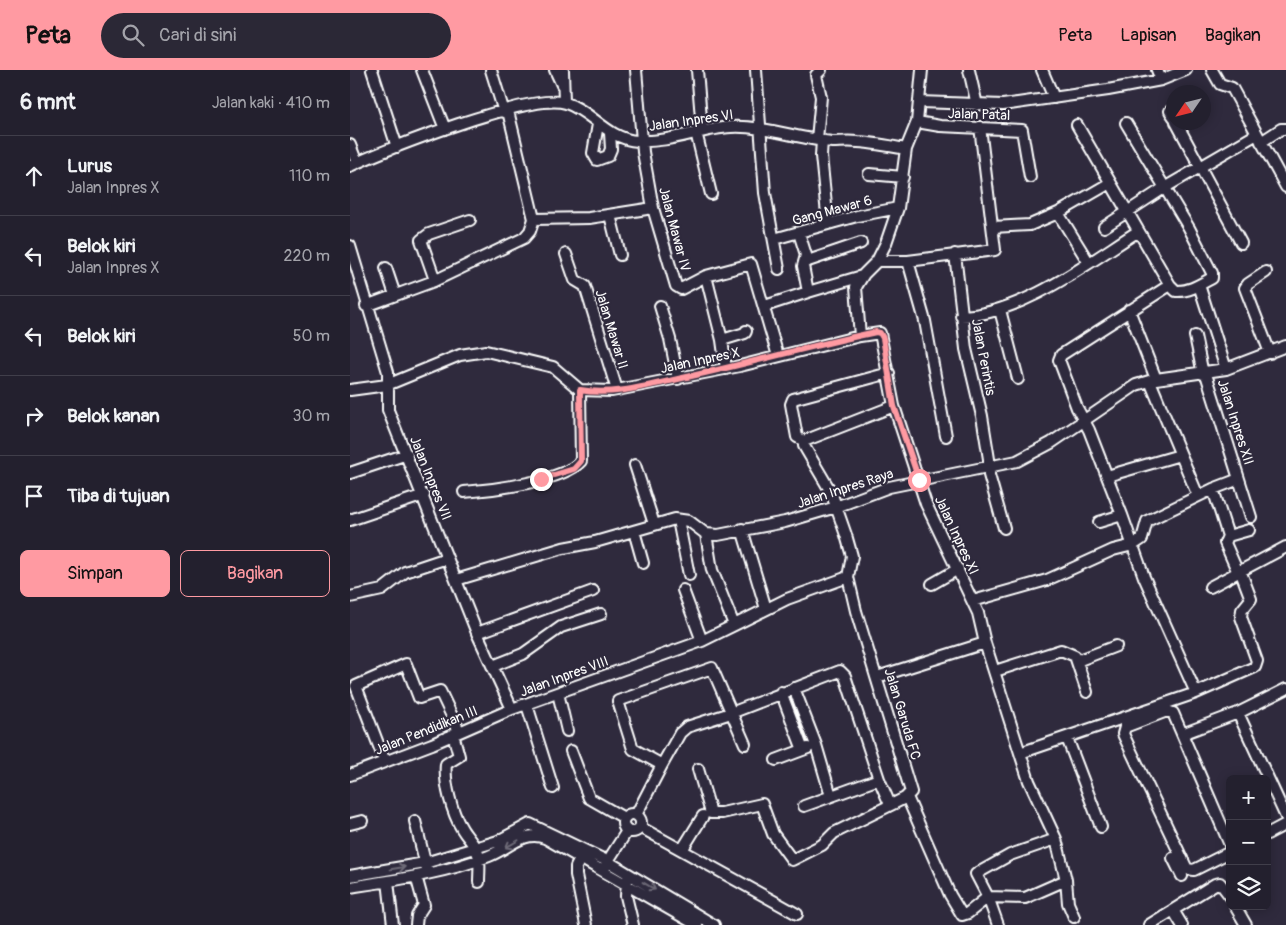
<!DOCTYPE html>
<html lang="id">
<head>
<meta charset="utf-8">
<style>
  body { margin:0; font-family:Pangolin,sans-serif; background:#2b2836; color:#f1f3f6 }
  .controls { position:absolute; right:15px; bottom:15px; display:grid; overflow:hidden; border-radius:8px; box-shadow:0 2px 12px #0003 }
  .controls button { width:45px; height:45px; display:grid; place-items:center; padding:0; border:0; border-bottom:1px solid #403e4a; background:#23202e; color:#f1f3f6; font:25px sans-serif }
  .compass { position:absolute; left:816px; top:15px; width:45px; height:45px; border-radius:50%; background:#23202e; box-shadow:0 2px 12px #0003; rotate:235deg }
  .stop { position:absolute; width:15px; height:15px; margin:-11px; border:4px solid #ff9aa2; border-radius:50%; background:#fff }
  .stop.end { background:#ff9aa2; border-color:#fff; box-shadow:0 1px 5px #0008 }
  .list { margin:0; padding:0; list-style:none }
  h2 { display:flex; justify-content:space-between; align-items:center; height:65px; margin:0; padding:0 20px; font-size:21px }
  h2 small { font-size:16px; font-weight:400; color:#a3a3aa }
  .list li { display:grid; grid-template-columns:32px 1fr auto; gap:15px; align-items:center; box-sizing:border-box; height:80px; padding:0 20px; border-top:1px solid #403e4a }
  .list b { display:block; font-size:19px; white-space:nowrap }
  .list p { margin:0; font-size:16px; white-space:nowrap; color:#a3a3aa }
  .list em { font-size:16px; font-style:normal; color:#a3a3aa }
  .actions { display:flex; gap:10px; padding:15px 20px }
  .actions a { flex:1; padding:11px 0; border:1px solid #ff9aa2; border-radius:8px; text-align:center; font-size:18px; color:#ff9aa2 }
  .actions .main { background:#ff9aa2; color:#111 }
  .icon { flex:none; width:28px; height:28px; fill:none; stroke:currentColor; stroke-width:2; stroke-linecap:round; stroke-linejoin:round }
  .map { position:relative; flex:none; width:936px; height:855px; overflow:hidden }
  header { display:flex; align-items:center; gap:30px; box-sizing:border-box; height:70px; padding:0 25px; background:#ff9aa2; color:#111 }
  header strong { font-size:24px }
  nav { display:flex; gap:28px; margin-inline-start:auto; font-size:18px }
  .search { width:350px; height:45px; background:#2b2836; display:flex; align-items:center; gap:12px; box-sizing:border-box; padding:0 18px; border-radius:28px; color:#a3a3aa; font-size:19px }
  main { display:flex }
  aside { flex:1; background:#23202e }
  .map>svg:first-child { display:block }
</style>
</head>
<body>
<header>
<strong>Peta</strong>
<div class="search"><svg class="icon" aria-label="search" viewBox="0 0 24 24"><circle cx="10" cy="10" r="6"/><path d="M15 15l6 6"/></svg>Cari di sini</div>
<nav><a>Peta</a><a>Lapisan</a><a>Bagikan</a></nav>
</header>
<main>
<aside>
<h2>6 mnt<small>Jalan kaki · 410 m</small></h2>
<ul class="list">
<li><svg class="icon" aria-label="ahead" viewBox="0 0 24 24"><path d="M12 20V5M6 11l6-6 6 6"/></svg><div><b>Lurus</b><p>Jalan Inpres X</p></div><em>110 m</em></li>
<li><svg class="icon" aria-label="left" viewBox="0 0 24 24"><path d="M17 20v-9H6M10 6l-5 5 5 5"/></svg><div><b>Belok kiri</b><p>Jalan Inpres X</p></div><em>220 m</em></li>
<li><svg class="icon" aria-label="left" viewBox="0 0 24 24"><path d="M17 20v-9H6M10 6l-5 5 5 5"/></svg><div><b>Belok kiri</b></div><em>50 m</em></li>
<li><svg class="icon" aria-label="right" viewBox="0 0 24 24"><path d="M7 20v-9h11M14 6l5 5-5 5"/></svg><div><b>Belok kanan</b></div><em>30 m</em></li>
<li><svg class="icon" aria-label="arrive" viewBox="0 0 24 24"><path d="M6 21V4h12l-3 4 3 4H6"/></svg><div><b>Tiba di tujuan</b></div></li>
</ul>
<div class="actions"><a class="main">Simpan</a><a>Bagikan</a></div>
</aside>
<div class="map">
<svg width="936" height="855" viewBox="0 0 936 855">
  <rect width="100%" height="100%" fill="#2f2a3d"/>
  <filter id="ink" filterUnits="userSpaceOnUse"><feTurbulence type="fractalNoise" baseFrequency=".02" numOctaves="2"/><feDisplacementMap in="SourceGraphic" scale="10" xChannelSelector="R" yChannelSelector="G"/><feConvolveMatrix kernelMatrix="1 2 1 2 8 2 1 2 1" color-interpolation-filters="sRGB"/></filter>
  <g filter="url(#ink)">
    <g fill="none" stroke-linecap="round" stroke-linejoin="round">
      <g stroke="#fff" stroke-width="14">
        <path id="minor" d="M22,0l25,77
          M72,0l23,59
          M141,0l13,42
          M205,0l7,15
          M213,0l1,32
          M286,0l7,82 10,56 23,78 5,3 25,-13 45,-12 27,92
          M347,0l5,60
          M406,0l9,123 14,76
          M619,0l8,35
          M692,0l12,28
          M807,0l4,10
          M862,0l8,14 12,4 54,99
          M570,32l83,3 105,-15 53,-10 25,-10
          M820,41l4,6
          M567,52l23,4 82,4 8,47
          M826,52l65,121
          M248,54l-5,29 4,7 11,-4 3,-7 -1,-16
          M727,55l93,160 6,6c13,1 25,-7 36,-13v-5l-23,-45 -63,-105
          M346,62l15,62
          M467,69l4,-42 -5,-22 5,-5
          M472,70l-1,16 7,68
          M911,72l20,-13h5
          M0,75l7,18
          M0,96c36,-17 182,-74 216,-63 27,9 41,36 72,38 31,2 62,-12 93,-14 31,-2 68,12 101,15 8,0 17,-1 26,0 16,1 32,4 48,7
          M519,104l34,3
          M708,143l31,50
          M260,145l10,40
          M184,149l55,-1 64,-10
          M643,157l37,-2 28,-12 52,-30
          M754,157l60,-39 93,-54
          M424,169l83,-23 41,-8
          M0,176l38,126v38l89,223 35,76
          M216,184l9,26 10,6 32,104
          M605,184l11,95 16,67 7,43v16l15,53
          M527,191h31l87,-11 -15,-123
          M558,191l17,60 21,115
          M455,192l56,-19
          M36,198l9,27
          M916,202l-18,12 -3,4 25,65
          M356,206l16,64 4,29
          M85,210l-14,-40 8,-6 41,-14
          M849,215l27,84
          M458,222l54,-16
          M16,236l68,-25 90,-43 6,-7 4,-12 -26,-108
          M310,236l10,33 8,40
          M415,236l43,-14 -5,-26 3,-11 -7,-22
          M650,240l18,69
          M779,240l27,69
          M611,246c59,-1 127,-53 176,-84
          M510,266l-4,-49 8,-13 13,-13 9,-18 12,-35 8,-59 11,-27 5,-52
          M845,266l8,38
          M372,270l23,-7 1,-2
          M856,304l45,143
          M800,311l48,115
          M0,320l37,-5 73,-30 26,-4 67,16 27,23 32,1 128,-25 120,-30 20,-3 14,73 32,98 52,109 7,30 35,110 176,-60 59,-26 2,-6 -16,-44 1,-7 9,-11 -11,-29 -4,-2 -11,-25 3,-7 -15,-47
          M454,371l-7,-4 -6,-33 2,-5 96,-26
          M454,371l90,-35
          M285,395l19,59
          M0,403l57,-19
          M757,406l73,-21
          M114,422c28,-2 100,-11 117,-31l-1,-71
          M772,445l22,62 52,116
          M0,450l74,-25
          M328,450l11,55
          M749,452l23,-7 -33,-85 -12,-22 -18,-48 2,-5 109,-70
          M392,459l24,80
          M284,461l9,32
          M356,464l6,36 22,55
          M878,466l21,-6
          M106,510l107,-32 32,-6 80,-23 14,2 17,13 12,1 67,-13 51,-15 53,-20 128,-26 34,-18 85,-58 20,-6 70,-10 60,-23
          M582,514l26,-15
          M860,517l76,-40
          M333,520l19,51
          M0,527l32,-7 23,-18 42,-14
          M623,531l74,-21 66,-30 20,-5 9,-6 5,-18 66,-32 26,-10
          M127,563l116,-42
          M727,591l39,-15
          M143,596l30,-12 38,-27 40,-13
          M645,601l66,-21 14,6 12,36
          M527,607l108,-34
          M444,618l22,57 15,51
          M431,622l22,58
          M208,623l9,38
          M177,635l26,83
          M888,643l48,104
          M103,664l6,22 -13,8c-2,19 6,49 16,65 6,10 16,18 17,30 1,7 0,16 0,23
          M832,664l56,-21 48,-24
          M717,668l34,89
          M221,681l18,47 35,20
          M670,683l9,28 27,58 10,41 2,23 6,14
          M426,690l32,-12
          M35,692l-29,-76 50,-22 13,34 21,-7 19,40
          M312,695l-29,-16 -15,-48 94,-33 33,76
          M348,699l13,44h11l40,-9 11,30 19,26 30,-15 12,-12 71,-35 6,-6 -55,-181 -8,-34 4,-21 -6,-21 -15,-43 -27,-46v-5
          M0,705l82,-31 80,-35 190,-68 85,-42 61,-22
          M529,709l9,21
          M557,727l43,98 12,20 6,-2 20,-16 37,1 41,-18
          M273 753a9 9 0 1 1 18 0a9 9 0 1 1-18 0Z
          M286,745l26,-50 18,-32 7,-6 44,-14 109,-42 5,5 34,103 -75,27
          M65,751l12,49
          M0,754l12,-3
          M290,757l157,87
          M917,764l19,-10
          M880,775l-57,-132 -6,-2 -42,16 -2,7 64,135 7,1 36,-18
          M332,780l21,-34
          M233,783l-7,14v8l10,50
          M823,788l9,18
          M254,797l23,-36
          M0,806l75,-13 73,-22 32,-17 77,37 107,64
          M66,806l8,29 -7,11 -1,9
          M277,809l-1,17 7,29
          M38,811l5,44
          M0,817c46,-7 96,-14 139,-31 20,-8 35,-26 56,-18l152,87
          M885,836l11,19
          M823,840l9,15
          M648,855l-10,-28 -12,-23 34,-19 46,-16
          M799,855l66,-41 5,-1 10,13"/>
      </g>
      <use href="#minor" stroke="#2f2a3d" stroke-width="10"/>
    </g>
    <defs><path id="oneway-shaft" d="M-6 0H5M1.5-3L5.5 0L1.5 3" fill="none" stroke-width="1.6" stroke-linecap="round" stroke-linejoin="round" transform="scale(1.25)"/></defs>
    <g stroke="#6d6a77">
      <use href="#oneway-shaft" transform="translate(162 774) rotate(150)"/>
      <use href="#oneway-shaft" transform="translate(48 798) rotate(-9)"/>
      <use href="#oneway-shaft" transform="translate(299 816) rotate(31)"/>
    </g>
  </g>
  <g fill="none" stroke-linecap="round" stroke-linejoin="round" filter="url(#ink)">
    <path stroke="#ff9aa2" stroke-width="6" d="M191,409l33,-10 7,-8 -1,-71c31,6 67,-4 98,-11 66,-14 131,-33 198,-47l4,1 3,5 11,68 25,74"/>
  </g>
  <g text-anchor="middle" stroke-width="4.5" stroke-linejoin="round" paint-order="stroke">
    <g font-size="14" fill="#fff" stroke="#2f2a3d">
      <text transform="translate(629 44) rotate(2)" y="5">Jalan Patal</text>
      <text transform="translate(341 50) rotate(-8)" y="5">Jalan Inpres VI</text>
      <text transform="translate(482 140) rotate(-15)" y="5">Gang Mawar 6</text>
      <text transform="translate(325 159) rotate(75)" y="5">Jalan Mawar IV</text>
      <text transform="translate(262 259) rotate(73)" y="5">Jalan Mawar II</text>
      <text transform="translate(634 287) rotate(79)" y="5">Jalan Perintis</text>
      <text transform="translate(350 290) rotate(-12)" y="5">Jalan Inpres X</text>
      <text transform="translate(886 352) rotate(72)" y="5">Jalan Inpres XII</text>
      <text transform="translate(81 408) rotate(68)" y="5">Jalan Inpres VII</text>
      <text transform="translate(495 418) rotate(-18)" y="5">Jalan Inpres Raya</text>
      <text transform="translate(607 465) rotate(65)" y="5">Jalan Inpres XI</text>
      <text transform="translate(214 606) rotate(-20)" y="5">Jalan Inpres VIII</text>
      <text transform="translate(553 644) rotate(73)" y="5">Jalan Garuda FC</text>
      <text transform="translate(76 660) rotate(-22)" y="5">Jalan Pendidikan III</text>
    </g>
  </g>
</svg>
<div class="controls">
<button>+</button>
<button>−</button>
<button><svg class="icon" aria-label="layers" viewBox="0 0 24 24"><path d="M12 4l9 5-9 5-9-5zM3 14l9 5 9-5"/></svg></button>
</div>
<svg class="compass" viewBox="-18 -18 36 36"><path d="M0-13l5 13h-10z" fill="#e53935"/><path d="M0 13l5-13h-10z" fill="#a3a3aa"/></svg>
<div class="stop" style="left:569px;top:410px"></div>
<div class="stop end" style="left:191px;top:409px"></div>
</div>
</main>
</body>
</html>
